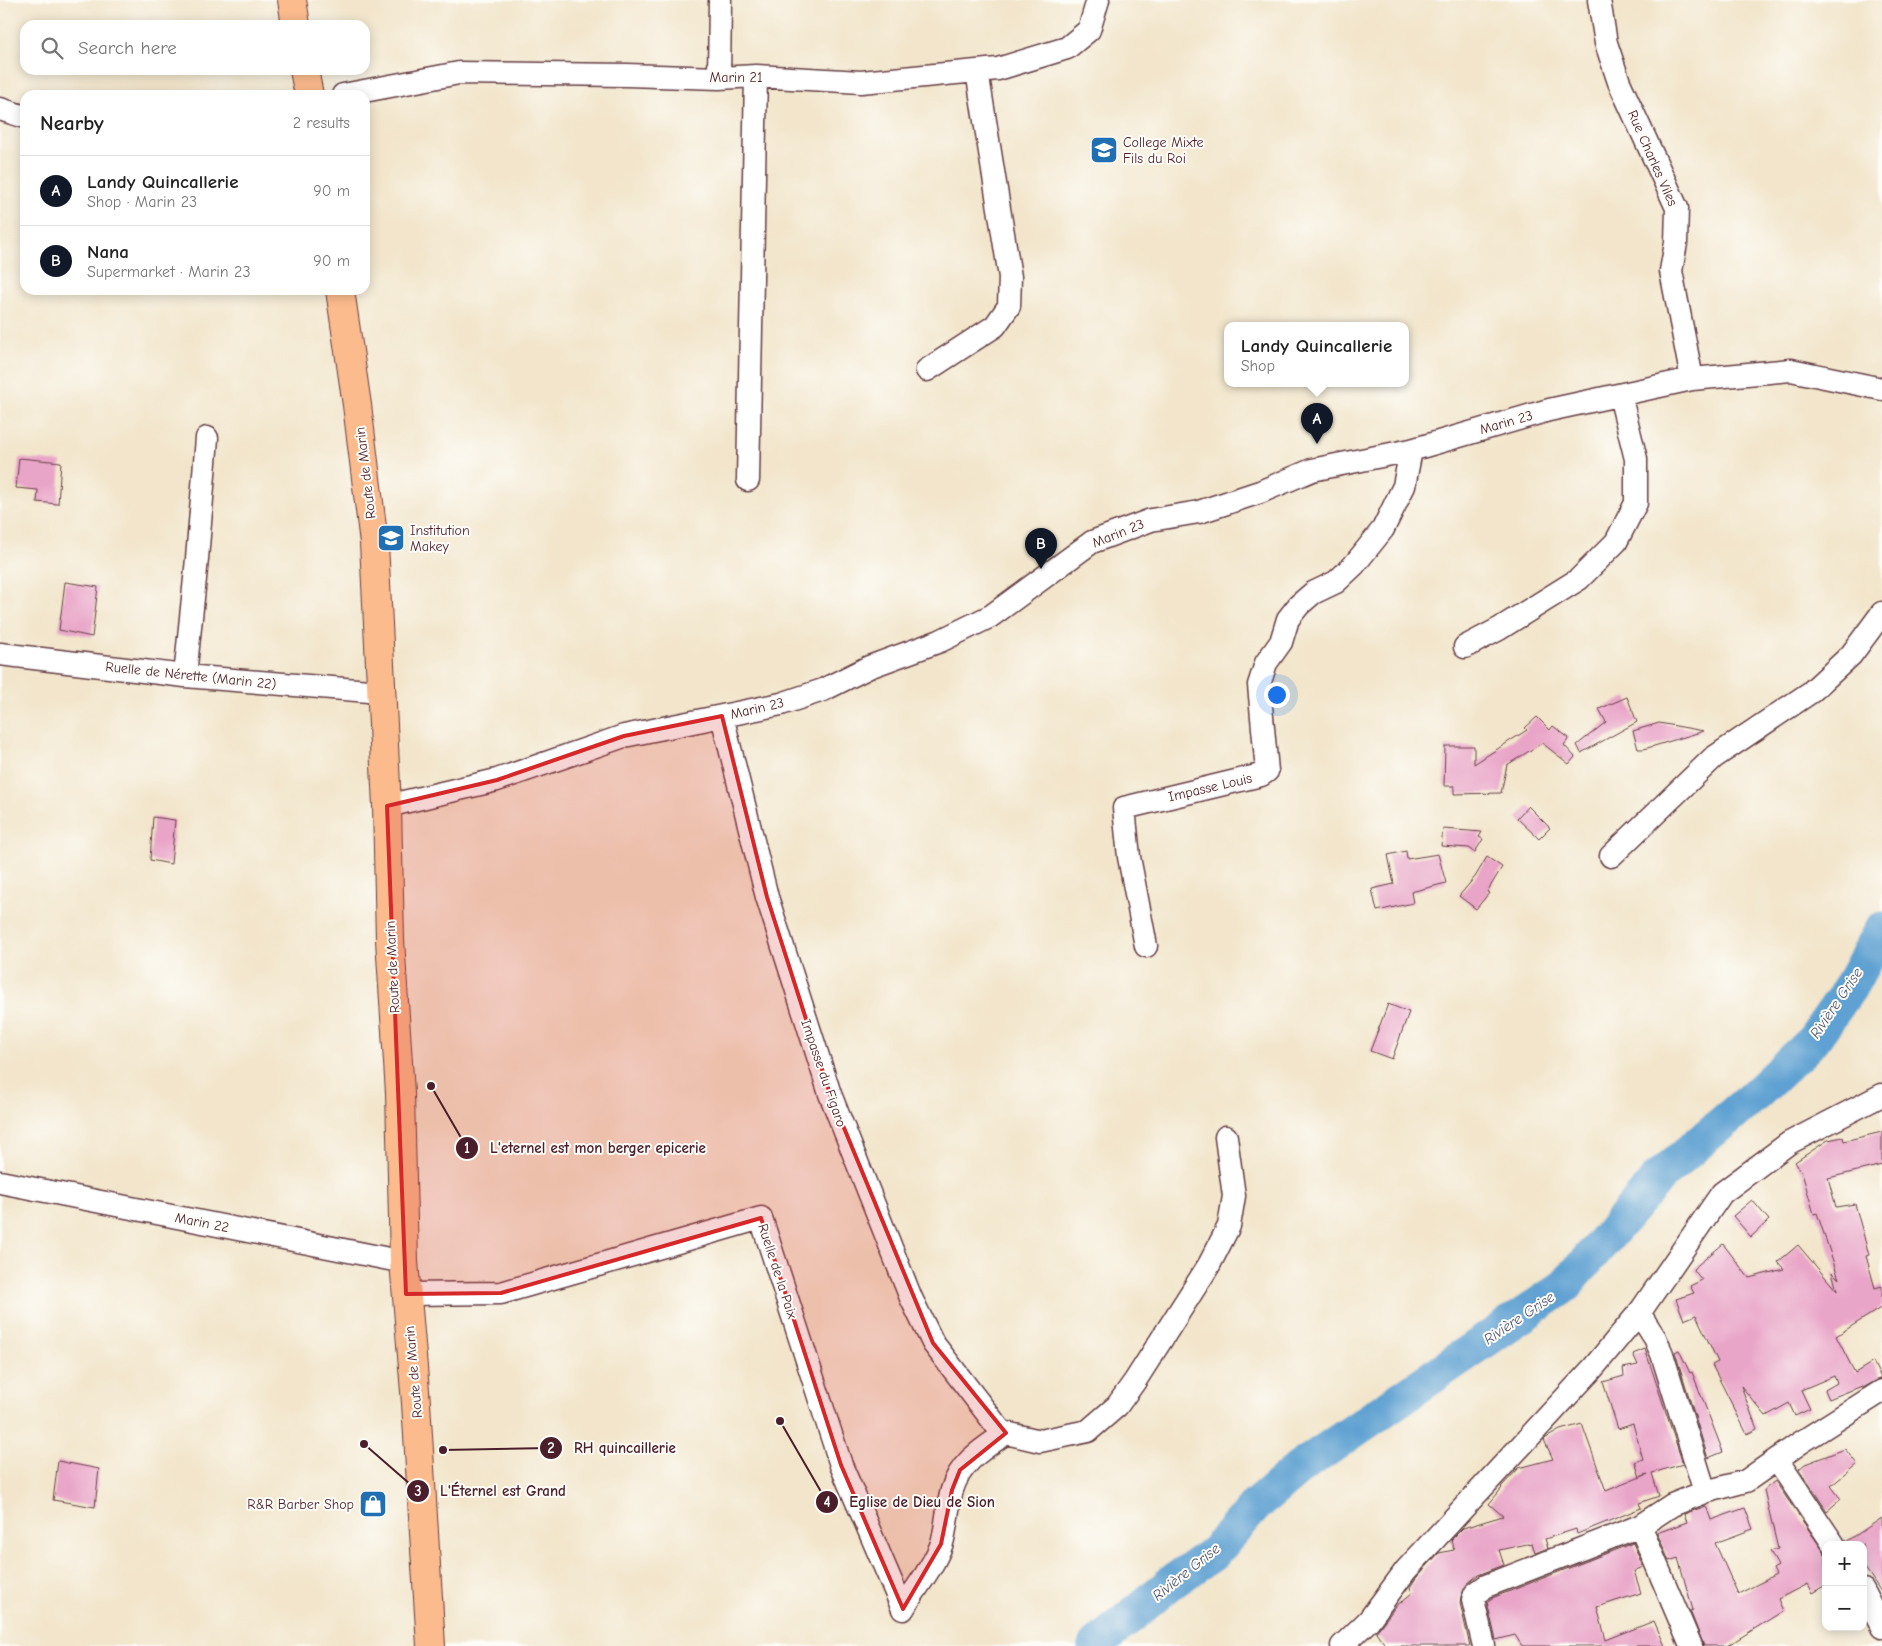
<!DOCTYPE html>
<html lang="en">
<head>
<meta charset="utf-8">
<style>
  body { margin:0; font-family:"Comic Neue",sans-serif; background:#f2f2f2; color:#222 }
  .controls { position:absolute; right:15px; bottom:15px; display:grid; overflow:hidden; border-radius:10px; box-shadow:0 2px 12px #0003 }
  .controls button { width:45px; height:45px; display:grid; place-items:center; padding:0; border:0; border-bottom:1px solid #e0e0e0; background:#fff; color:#222; font:25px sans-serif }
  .you { position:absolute; left:1276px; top:694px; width:18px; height:18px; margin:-12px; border:4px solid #fff; border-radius:50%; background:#1a73e8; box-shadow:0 0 0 8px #1a73e833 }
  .badge { display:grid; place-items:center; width:32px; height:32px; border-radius:50%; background:#111827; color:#fff; font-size:16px; font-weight:700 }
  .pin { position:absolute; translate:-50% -41px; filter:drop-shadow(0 1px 2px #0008) }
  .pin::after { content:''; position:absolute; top:26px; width:18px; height:15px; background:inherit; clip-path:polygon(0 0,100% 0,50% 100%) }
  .popup { position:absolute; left:1224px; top:322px; width:185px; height:65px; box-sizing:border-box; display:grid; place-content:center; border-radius:10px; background:#fff; filter:drop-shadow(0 1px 4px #0005); font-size:16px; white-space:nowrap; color:#767676 }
  .popup b { font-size:19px; color:#222 }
  .popup::after { content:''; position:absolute; left:50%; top:100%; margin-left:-10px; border:10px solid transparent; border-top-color:#fff }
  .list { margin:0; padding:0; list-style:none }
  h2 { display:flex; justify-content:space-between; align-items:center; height:65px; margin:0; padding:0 20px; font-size:21px }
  h2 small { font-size:16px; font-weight:400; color:#767676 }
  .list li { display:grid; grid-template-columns:32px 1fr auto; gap:15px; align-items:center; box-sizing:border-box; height:70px; padding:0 20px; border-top:1px solid #e0e0e0 }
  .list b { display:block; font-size:19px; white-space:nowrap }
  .list p { margin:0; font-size:16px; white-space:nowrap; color:#767676 }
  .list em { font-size:16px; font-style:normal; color:#767676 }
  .icon { flex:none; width:28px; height:28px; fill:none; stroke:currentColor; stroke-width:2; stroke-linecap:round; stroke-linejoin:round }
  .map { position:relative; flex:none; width:1882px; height:1646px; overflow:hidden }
  .search { position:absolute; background:#fff; box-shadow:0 2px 12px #0003; left:20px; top:20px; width:350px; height:55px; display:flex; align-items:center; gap:12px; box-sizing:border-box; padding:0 18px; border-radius:15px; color:#767676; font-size:19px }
  .panel { position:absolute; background:#fff; box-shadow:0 2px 12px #0003; left:20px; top:90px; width:350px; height:205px; border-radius:15px }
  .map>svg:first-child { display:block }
</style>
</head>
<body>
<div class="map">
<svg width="1882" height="1646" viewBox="0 0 1882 1646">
  <rect width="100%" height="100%" fill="#fdfcf7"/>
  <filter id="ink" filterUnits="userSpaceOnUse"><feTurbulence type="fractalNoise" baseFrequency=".02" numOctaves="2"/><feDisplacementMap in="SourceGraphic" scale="10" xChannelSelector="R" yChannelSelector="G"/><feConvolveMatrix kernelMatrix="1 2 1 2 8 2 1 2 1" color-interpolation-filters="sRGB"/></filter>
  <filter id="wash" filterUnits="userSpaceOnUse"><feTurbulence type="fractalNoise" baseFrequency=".0096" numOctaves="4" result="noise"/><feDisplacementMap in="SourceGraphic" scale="20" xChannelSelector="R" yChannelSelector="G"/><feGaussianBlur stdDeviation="1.12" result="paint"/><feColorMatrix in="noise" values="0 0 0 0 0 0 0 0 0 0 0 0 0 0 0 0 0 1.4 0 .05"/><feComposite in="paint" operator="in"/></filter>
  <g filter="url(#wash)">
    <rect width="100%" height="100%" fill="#f2e5cb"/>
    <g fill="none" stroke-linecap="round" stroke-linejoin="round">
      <path stroke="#5ea1d2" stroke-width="35" d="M1095,1646l77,-64 42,-29 41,-47 43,-37 267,-183 96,-111 94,-80 58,-55 36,-51 33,-60"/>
    </g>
    <g id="blocks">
      <path fill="#e9a5c8" d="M19,458l42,4 -3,42 -21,-2 1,-12 -22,-2z
        M65,582l33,5 -6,50 -33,-7z
        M1627,697l10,25 -56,31 -4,-8 29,-23 -7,-13z
        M1537,717l13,13 3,-4 16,12 -5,7 11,12 -6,7 -27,-21 -35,22 -6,28 -47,1v-8h-10l1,-40h29v18l53,-34 -2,-2z
        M1659,723l45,8 -60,18h-6l-5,-18z
        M1528,806l22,22 -11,11 -22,-21z
        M153,817l22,3 -4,44 -21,-4z
        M1443,829l39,3 -3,5 4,2 -8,13 -6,-4 -28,-2z
        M1406,851l1,8 31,-5 8,29 -35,9 2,11 -36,8 -5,-22 22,-5 -6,-29z
        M1487,857l15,10 -15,25 2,1 -13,16 -17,-13 16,-19z
        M1388,1004l21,8 -17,47 -22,-8z
        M1882,1132v33l-54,13 8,29 19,-3 14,51 -3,1 9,32 7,-2v21l-46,29 19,37 18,-11 8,16 -18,10 -1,-2 -33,13 -4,-9 12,-7 -3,-7 -33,14 9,19 -15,7 -6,-13 -23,13 -25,-30 16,43 -10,5 -35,-69 6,-3 -22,-47 -12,5 -8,-21 18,-6 -4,-7 12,-6 -9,-11 30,-25 26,34 35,-9 -6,-7 20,-17 39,46 -5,-19 7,7 -22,-66 -3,1 -12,-41 -7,-11 33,-22 15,-3 1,4z
        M1752,1200l17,20 -18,17 -18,-21z
        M1645,1349l38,115 -31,9 7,23 -20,7 2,5 -64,26 -1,-5 -31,10 3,9 -13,5 -3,-10 -33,7 5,15 -26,10 -11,9 -6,12 -1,7 10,43h-84l-10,-14 20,-26 16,-13 -2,-6 6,-9 23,-25 15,-3 -3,-10 12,-12 40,-12 -14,-12 13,-16 -1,-1 18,-19 34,-9 -9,-19 2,-2 14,-8 22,-6 24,67 42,-17 -8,3 -5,-15 8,-3 -10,-35 -15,5 -15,-47 21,-6 -1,-8 15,-3 -5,-11z
        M1679,1350l11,23 2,-1 31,80 -15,6 -33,-106z
        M1845,1449l12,15 -26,22 10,13 -14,12 -28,-42 6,-5z
        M58,1461l41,8 -4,38 -42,-7z
        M1775,1481l51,74v30l-14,8 -5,-9 -29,15 5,12 -56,35h-23l-14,-35 3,-1 -15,-52 -9,3 -12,-28 30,-11 -3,-8 22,-8 5,14 34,-12 8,21 -38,14 23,51 38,-19 -3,-6 5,-3 -8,-15 8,-2 -14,-59z
        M1882,1518v75l-19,-28v-20h-16l-1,-3z
        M1633,1543l10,24 -9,4 7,22 -44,14 9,33 48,-19 11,25h-143l-7,-11 -19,5 -9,-38 5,-4z"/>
    </g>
  </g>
  <g filter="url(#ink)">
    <use href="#blocks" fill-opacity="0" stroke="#633d43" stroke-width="1"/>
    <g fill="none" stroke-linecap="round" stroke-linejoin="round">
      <g stroke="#633d43" stroke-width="25">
        <path id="minor" d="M1599,0l7,43 13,39 58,126 -1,35 -5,28 21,108
          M719,78l1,-78
          M343,95l116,-22 168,2 92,3 37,-2 105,6 137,-13 69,-21 22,-18 9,-30
          M0,109l25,8
          M927,370l68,-44 14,-20 1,-29 -33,-206
          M748,480l8,-404
          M1465,647l34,-18 80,-50 37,-37 20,-39v-44l-16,-64
          M0,654l185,22 196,16
          M185,676l12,-117 10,-121
          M722,716l45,181 63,197 81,204 22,45 67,87 6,3 34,8 48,-10 29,-25 18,-25 74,-116 20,-39 5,-30 -8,-59
          M387,806l110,-26 127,-44 157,-32 42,-14 46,-23 71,-26 51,-25 101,-74 59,-22 48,-8 61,-20 52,-22 99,-20 138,-40 143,-31 99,-9 91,19
          M1611,856l102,-98 98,-66 40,-37 31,-42
          M1146,946l-17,-89 -5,-49 137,-33 6,-4 -8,-86 7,-22 15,-21 7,-23 11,-14 14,-12 23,-11 18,-17 29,-36 21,-43 7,-36
          M0,1182l404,80
          M406,1294l95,-1 260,-75 80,247 62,144
          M1639,1313l16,25 7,16 43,138
          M1777,1460l57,85
          M1640,1526l51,120
          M1863,1590l19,37
          M903,1609c12,-20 32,-44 39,-66 5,-17 5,-36 10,-53 8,-28 31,-41 54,-57
          M1342,1646l27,-26 37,-50 187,-202 49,-59 80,-116 67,-50 93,-48
          M1484,1646l-11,-46 2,-6 11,-8 154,-60 32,-21 33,-13 41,-11 54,-38 82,-52"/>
      </g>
      <g stroke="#633d43" stroke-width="30">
        <path id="major" d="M292,0l4,25
          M304,70l5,25
          M340,290l17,115 17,138 13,263 3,134 10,153 4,169 12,141 15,243"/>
      </g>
      <use href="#minor" stroke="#fff" stroke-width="22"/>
      <use href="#major" stroke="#fbbb8d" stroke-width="28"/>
    </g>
  </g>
  <path fill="#d62828" fill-opacity="0.2" stroke="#d62828" stroke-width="4" stroke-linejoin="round" d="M722,716l45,181 63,197 103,249 73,90 -46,37 -8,20 -11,54 -38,65 -62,-144 -80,-247 -260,75 -95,1 -19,-488 110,-26 127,-44z"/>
  <defs>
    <g id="school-square" transform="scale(1.4375)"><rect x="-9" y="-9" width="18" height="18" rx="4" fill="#1f6fb2" stroke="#fdfcf7"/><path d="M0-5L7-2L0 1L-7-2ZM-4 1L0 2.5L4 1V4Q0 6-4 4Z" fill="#fff"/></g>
    <g id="shop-square" transform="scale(1.4375)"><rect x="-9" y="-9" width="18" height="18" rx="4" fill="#1f6fb2" stroke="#fdfcf7"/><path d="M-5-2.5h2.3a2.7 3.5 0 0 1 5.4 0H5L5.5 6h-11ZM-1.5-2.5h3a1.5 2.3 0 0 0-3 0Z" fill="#fff"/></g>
  </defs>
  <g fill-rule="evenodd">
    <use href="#school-square" x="1104" y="150"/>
    <use href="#school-square" x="391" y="538"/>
    <use href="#shop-square" x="373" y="1504"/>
  </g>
  <g text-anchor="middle" stroke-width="4" stroke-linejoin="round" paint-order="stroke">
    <g font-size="14" fill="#4a1f2b" stroke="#fdfcf7">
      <text x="736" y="82">Marin 21</text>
      <text transform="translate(1653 158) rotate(66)" y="5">Rue Charles Viles</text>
      <text transform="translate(1506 422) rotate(-16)" y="5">Marin 23</text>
      <text transform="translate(365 473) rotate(-97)" y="5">Route de Marin</text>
      <text transform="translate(1118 533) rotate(-22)" y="5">Marin 23</text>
      <text transform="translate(191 675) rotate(6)" y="5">Ruelle de Nérette (Marin 22)</text>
      <text transform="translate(757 708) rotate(-13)" y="5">Marin 23</text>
      <text transform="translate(1210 787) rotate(-13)" y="5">Impasse Louis</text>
      <text transform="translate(392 967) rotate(-93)" y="5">Route de Marin</text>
      <text transform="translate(824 1073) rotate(71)" y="5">Impasse du Figaro</text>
      <text transform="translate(202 1222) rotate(11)" y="5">Marin 22</text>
      <text transform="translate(778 1271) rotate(72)" y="5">Ruelle de la Paix</text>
      <text transform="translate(413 1372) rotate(-95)" y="5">Route de Marin</text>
    </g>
    <g font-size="14" fill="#4a1f2b" stroke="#fdfcf7" text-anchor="start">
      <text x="1123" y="147">College Mixte<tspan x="1123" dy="16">Fils du Roi</tspan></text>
      <text x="410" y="535">Institution<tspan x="410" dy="16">Makey</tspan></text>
      <text x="354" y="1509" text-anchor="end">R&amp;R Barber Shop</text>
    </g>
    <g font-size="15" font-style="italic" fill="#535a76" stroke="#fdfcf7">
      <text transform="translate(1836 1003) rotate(-56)" y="5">Rivière Grise</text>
      <text transform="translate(1519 1318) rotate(-34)" y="5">Rivière Grise</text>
      <text transform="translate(1186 1572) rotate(-39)" y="5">Rivière Grise</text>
    </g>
  </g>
  <path fill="none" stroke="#4a1f2b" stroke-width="2" d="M431 1086L467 1148M443 1450L551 1448M364 1444L418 1491M780 1421L827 1502"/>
  <g fill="#4a1f2b" stroke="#fdfcf7" stroke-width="2">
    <circle cx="431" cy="1086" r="5"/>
    <circle cx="443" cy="1450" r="5"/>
    <circle cx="364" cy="1444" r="5"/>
    <circle cx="780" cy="1421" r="5"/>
    <circle cx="467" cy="1148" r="12"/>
    <circle cx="551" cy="1448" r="12"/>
    <circle cx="418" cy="1491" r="12"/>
    <circle cx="827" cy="1502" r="12"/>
  </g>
  <g font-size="15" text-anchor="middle" font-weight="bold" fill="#fff">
    <text x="467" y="1153">1</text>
    <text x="551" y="1453">2</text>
    <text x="418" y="1496">3</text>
    <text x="827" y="1507">4</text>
  </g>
  <g font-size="15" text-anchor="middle" font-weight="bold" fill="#4a1f2b" stroke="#fdfcf7" stroke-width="4" stroke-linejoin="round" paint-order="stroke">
    <text x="598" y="1153">L'eternel est mon berger epicerie</text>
    <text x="625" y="1453">RH quincaillerie</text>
    <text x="503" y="1496">L'Éternel est Grand</text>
    <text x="922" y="1507">Eglise de Dieu de Sion</text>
  </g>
</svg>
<div class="controls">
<button>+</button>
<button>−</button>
</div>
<div class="you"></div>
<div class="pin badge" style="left:1317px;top:444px">A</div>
<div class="popup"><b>Landy Quincallerie</b>Shop</div>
<div class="pin badge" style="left:1041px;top:569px">B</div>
<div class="search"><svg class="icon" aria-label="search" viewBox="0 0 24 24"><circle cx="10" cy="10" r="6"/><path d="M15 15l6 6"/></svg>Search here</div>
<section class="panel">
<h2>Nearby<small>2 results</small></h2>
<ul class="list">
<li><span class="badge">A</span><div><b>Landy Quincallerie</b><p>Shop · Marin 23</p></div><em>90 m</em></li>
<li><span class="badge">B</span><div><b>Nana</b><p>Supermarket · Marin 23</p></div><em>90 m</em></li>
</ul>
</section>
</div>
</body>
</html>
